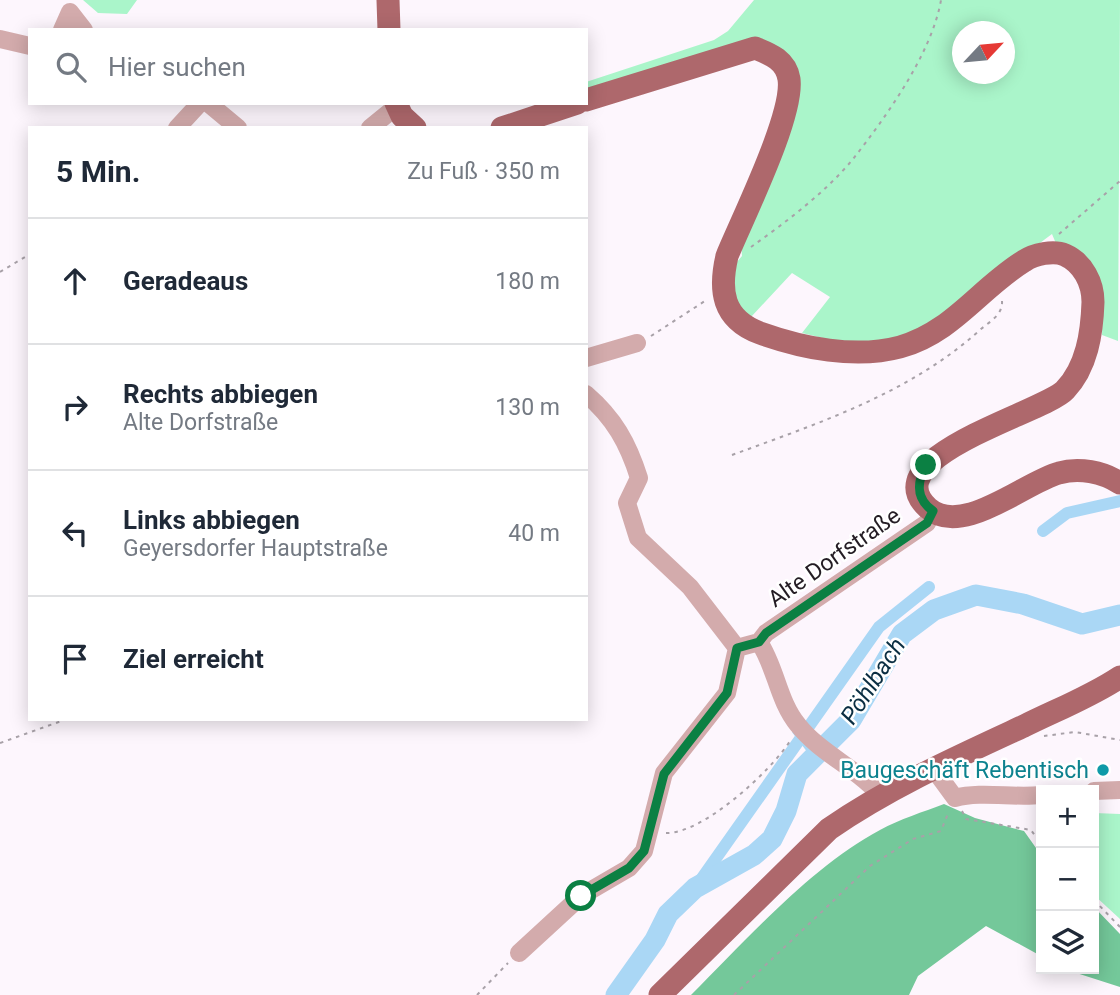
<!DOCTYPE html>
<html lang="de">
<head>
<meta charset="utf-8">
<style>
  body { margin:0; font-family:Roboto,sans-serif; background:#f2f2f3; color:#1f2937 }
  .controls { position:absolute; right:21px; bottom:21px; display:grid; overflow:hidden; border-radius:0px; box-shadow:0 4px 18px #0003 }
  .controls button { width:63px; height:63px; display:grid; place-items:center; padding:0; border:0; border-bottom:2px solid #e0e1e3; background:#fff; color:#1f2937; font:35px sans-serif }
  .compass { position:absolute; left:952px; top:21px; width:63px; height:63px; border-radius:50%; background:#fff; box-shadow:0 4px 18px #0003; rotate:64deg }
  .stop { position:absolute; width:21px; height:21px; margin:-16px; border:5px solid #0b8043; border-radius:50%; background:#fff }
  .stop.end { background:#0b8043; border-color:#fff; box-shadow:0 2px 7px #0008 }
  .list { margin:0; padding:0; list-style:none }
  h2 { display:flex; justify-content:space-between; align-items:center; height:91px; margin:0; padding:0 28px; font-size:30px }
  h2 small { font-size:23px; font-weight:400; color:#747a83 }
  .list li { display:grid; grid-template-columns:46px 1fr auto; gap:21px; align-items:center; box-sizing:border-box; height:126px; padding:0 28px; border-top:2px solid #e0e1e3 }
  .list b { display:block; font-size:26px; white-space:nowrap }
  .list p { margin:0; font-size:23px; white-space:nowrap; color:#747a83 }
  .list em { font-size:23px; font-style:normal; color:#747a83 }
  .icon { flex:none; width:38px; height:38px; fill:none; stroke:currentColor; stroke-width:2; stroke-linecap:round; stroke-linejoin:round }
  .map { position:relative; flex:none; width:1120px; height:995px; overflow:hidden }
  .search { position:absolute; background:#fff; box-shadow:0 4px 18px #0003; left:28px; top:28px; width:560px; height:77px; display:flex; align-items:center; gap:18px; box-sizing:border-box; padding:0 24px; border-radius:0px; color:#747a83; font-size:26px }
  .panel { position:absolute; background:#fff; box-shadow:0 4px 18px #0003; left:28px; top:126px; width:560px; height:595px; border-radius:0px }
  .map>svg:first-child { display:block }
</style>
</head>
<body>
<div class="map">
<svg width="1120" height="995" viewBox="0 0 1120 995">
  <rect width="100%" height="100%" fill="#fdf6fd"/>
  <path fill="#aaf5ca" fill-rule="evenodd" d="M83,0h54l-10,14 -29,-1z
    M754,0h366l-2,341 -16,-6 1,-35 -46,-54 -5,-12 -133,99 -63,13 -54,-13 28,-36 -38,-24 -41,44 -14,-8 -8,-38 13,-15 -1,-14 50,-124 -12,-71 -193,47v-12l128,-42 14,-9zM962,32h42v42h-42z
    M1094,813l26,1v105l-26,-24z"/>
  <path fill="#74c89a" d="M944,804l31,14 49,13 17,24v101l-55,-30 -68,50 -9,19h-218c54,-54 121,-129 189,-165 20,-11 43,-18 64,-26z
    M1094,907l26,27v53l-56,-18h30z"/>
  <g fill="none" stroke-linecap="round" stroke-linejoin="round">
    <path stroke="#aad7f5" stroke-width="3.5" d="M794,732l20,26"/>
    <path stroke="#aad7f5" stroke-width="12" d="M1043,531l24,-18 53,-12
      M695,888l184,-261 50,-40"/>
    <path stroke="#aad7f5" stroke-width="21" d="M616,995l39,-55 13,-26 27,-26 59,-33 18,-16 14,-28 11,-37 54,-54 51,-86 32,-24 42,-15 47,9 59,20 38,-9"/>
    <path stroke="#a8a1a8" stroke-width="2" stroke-dasharray="3.5 5" stroke-linecap="butt" d="M1059,234l61,-53
      M751,247c35,-25 75,-55 102,-88 33,-42 79,-106 88,-159
      M0,272l30,-18
      M651,336l57,-37
      M732,455c87,-32 179,-62 249,-126 10,-8 22,-15 21,-28
      M1044,736l31,-4 45,8
      M0,743l67,-24
      M962,811l4,8 65,11 10,14
      M666,833c37,1 105,-62 124,-92
      M1094,900l26,27
      M477,995l31,-32
      M734,995l136,-129 43,-27 28,-8 8,-20"/>
    <path stroke="#d3abac" stroke-width="18" d="M62,30l8,-18 14,18
      M0,39l30,7
      M208,103l30,25
      M177,128l23,-25
      M370,128l27,-22
      M586,358l51,-15
      M586,394c28,24 42,49 53,84l-12,25 11,35 52,49 47,61
      M759,642c17,25 19,59 39,83 23,29 59,43 83,71
      M737,648l22,-6 7,-9 161,-110 6,-12
      M933,768l22,30c26,-7 58,0 86,-3
      M1094,791l26,-1
      M519,953l62,-57 48,-28 15,-17 20,-78 63,-80 10,-45"/>
    <path stroke="#ae686c" stroke-width="23" d="M388,0l1,30
      M586,100l169,-52c15,6 31,12 34,31 5,36 -46,138 -62,177 -8,34 -5,63 33,77 42,15 95,26 140,14 52,-14 80,-59 124,-86 10,-7 30,-11 41,-6 18,8 28,28 28,47 -1,31 -6,65 -28,88 -20,22 -193,67 -137,118 34,30 97,-26 131,-35 20,-6 44,-1 61,10
      M396,103l6,13 13,12
      M502,128l75,-25
      M660,995l169,-166c61,-42 128,-72 195,-103 32,-16 66,-29 96,-49"/>
  </g>
  <g fill="none" stroke-linecap="round" stroke-linejoin="round">
    <path stroke="#0b8043" stroke-width="9" d="M581,896l48,-28 15,-17 20,-77 63,-81 10,-45 22,-6 7,-9 161,-110 6,-12c-18,-13 -16,-29 -7,-46"/>
  </g>
  <circle fill="#0f9aa8" stroke="#fff" stroke-width="2.5" cx="1103" cy="770" r="7"/>
  <g text-anchor="middle" stroke-width="5" stroke-linejoin="round" paint-order="stroke">
    <g font-size="23" fill="#241d24" stroke="#fff">
      <text transform="translate(834 557) rotate(-35)" y="8">Alte Dorfstraße</text>
    </g>
    <g font-size="23" fill="#0d838f" stroke="#fff" text-anchor="end">
      <text x="1089" y="778">Baugeschäft Rebentisch</text>
    </g>
    <g font-size="24" font-style="italic" fill="#0a2e42" stroke="#fff">
      <text transform="translate(873 681) rotate(-57)" y="8">Pöhlbach</text>
    </g>
  </g>
</svg>
<div class="controls">
<button>+</button>
<button>−</button>
<button><svg class="icon" aria-label="layers" viewBox="0 0 24 24"><path d="M12 4l9 5-9 5-9-5zM3 14l9 5 9-5"/></svg></button>
</div>
<svg class="compass" viewBox="-18 -18 36 36"><path d="M0-13l5 13h-10z" fill="#e53935"/><path d="M0 13l5-13h-10z" fill="#747a83"/></svg>
<div class="stop" style="left:581px;top:896px"></div>
<div class="stop end" style="left:926px;top:465px"></div>
<div class="search"><svg class="icon" aria-label="search" viewBox="0 0 24 24"><circle cx="10" cy="10" r="6"/><path d="M15 15l6 6"/></svg>Hier suchen</div>
<section class="panel">
<h2>5 Min.<small>Zu Fuß · 350 m</small></h2>
<ul class="list">
<li><svg class="icon" aria-label="ahead" viewBox="0 0 24 24"><path d="M12 20V5M6 11l6-6 6 6"/></svg><div><b>Geradeaus</b></div><em>180 m</em></li>
<li><svg class="icon" aria-label="right" viewBox="0 0 24 24"><path d="M7 20v-9h11M14 6l5 5-5 5"/></svg><div><b>Rechts abbiegen</b><p>Alte Dorfstraße</p></div><em>130 m</em></li>
<li><svg class="icon" aria-label="left" viewBox="0 0 24 24"><path d="M17 20v-9H6M10 6l-5 5 5 5"/></svg><div><b>Links abbiegen</b><p>Geyersdorfer Hauptstraße</p></div><em>40 m</em></li>
<li><svg class="icon" aria-label="arrive" viewBox="0 0 24 24"><path d="M6 21V4h12l-3 4 3 4H6"/></svg><div><b>Ziel erreicht</b></div></li>
</ul>
</section>
</div>
</body>
</html>
